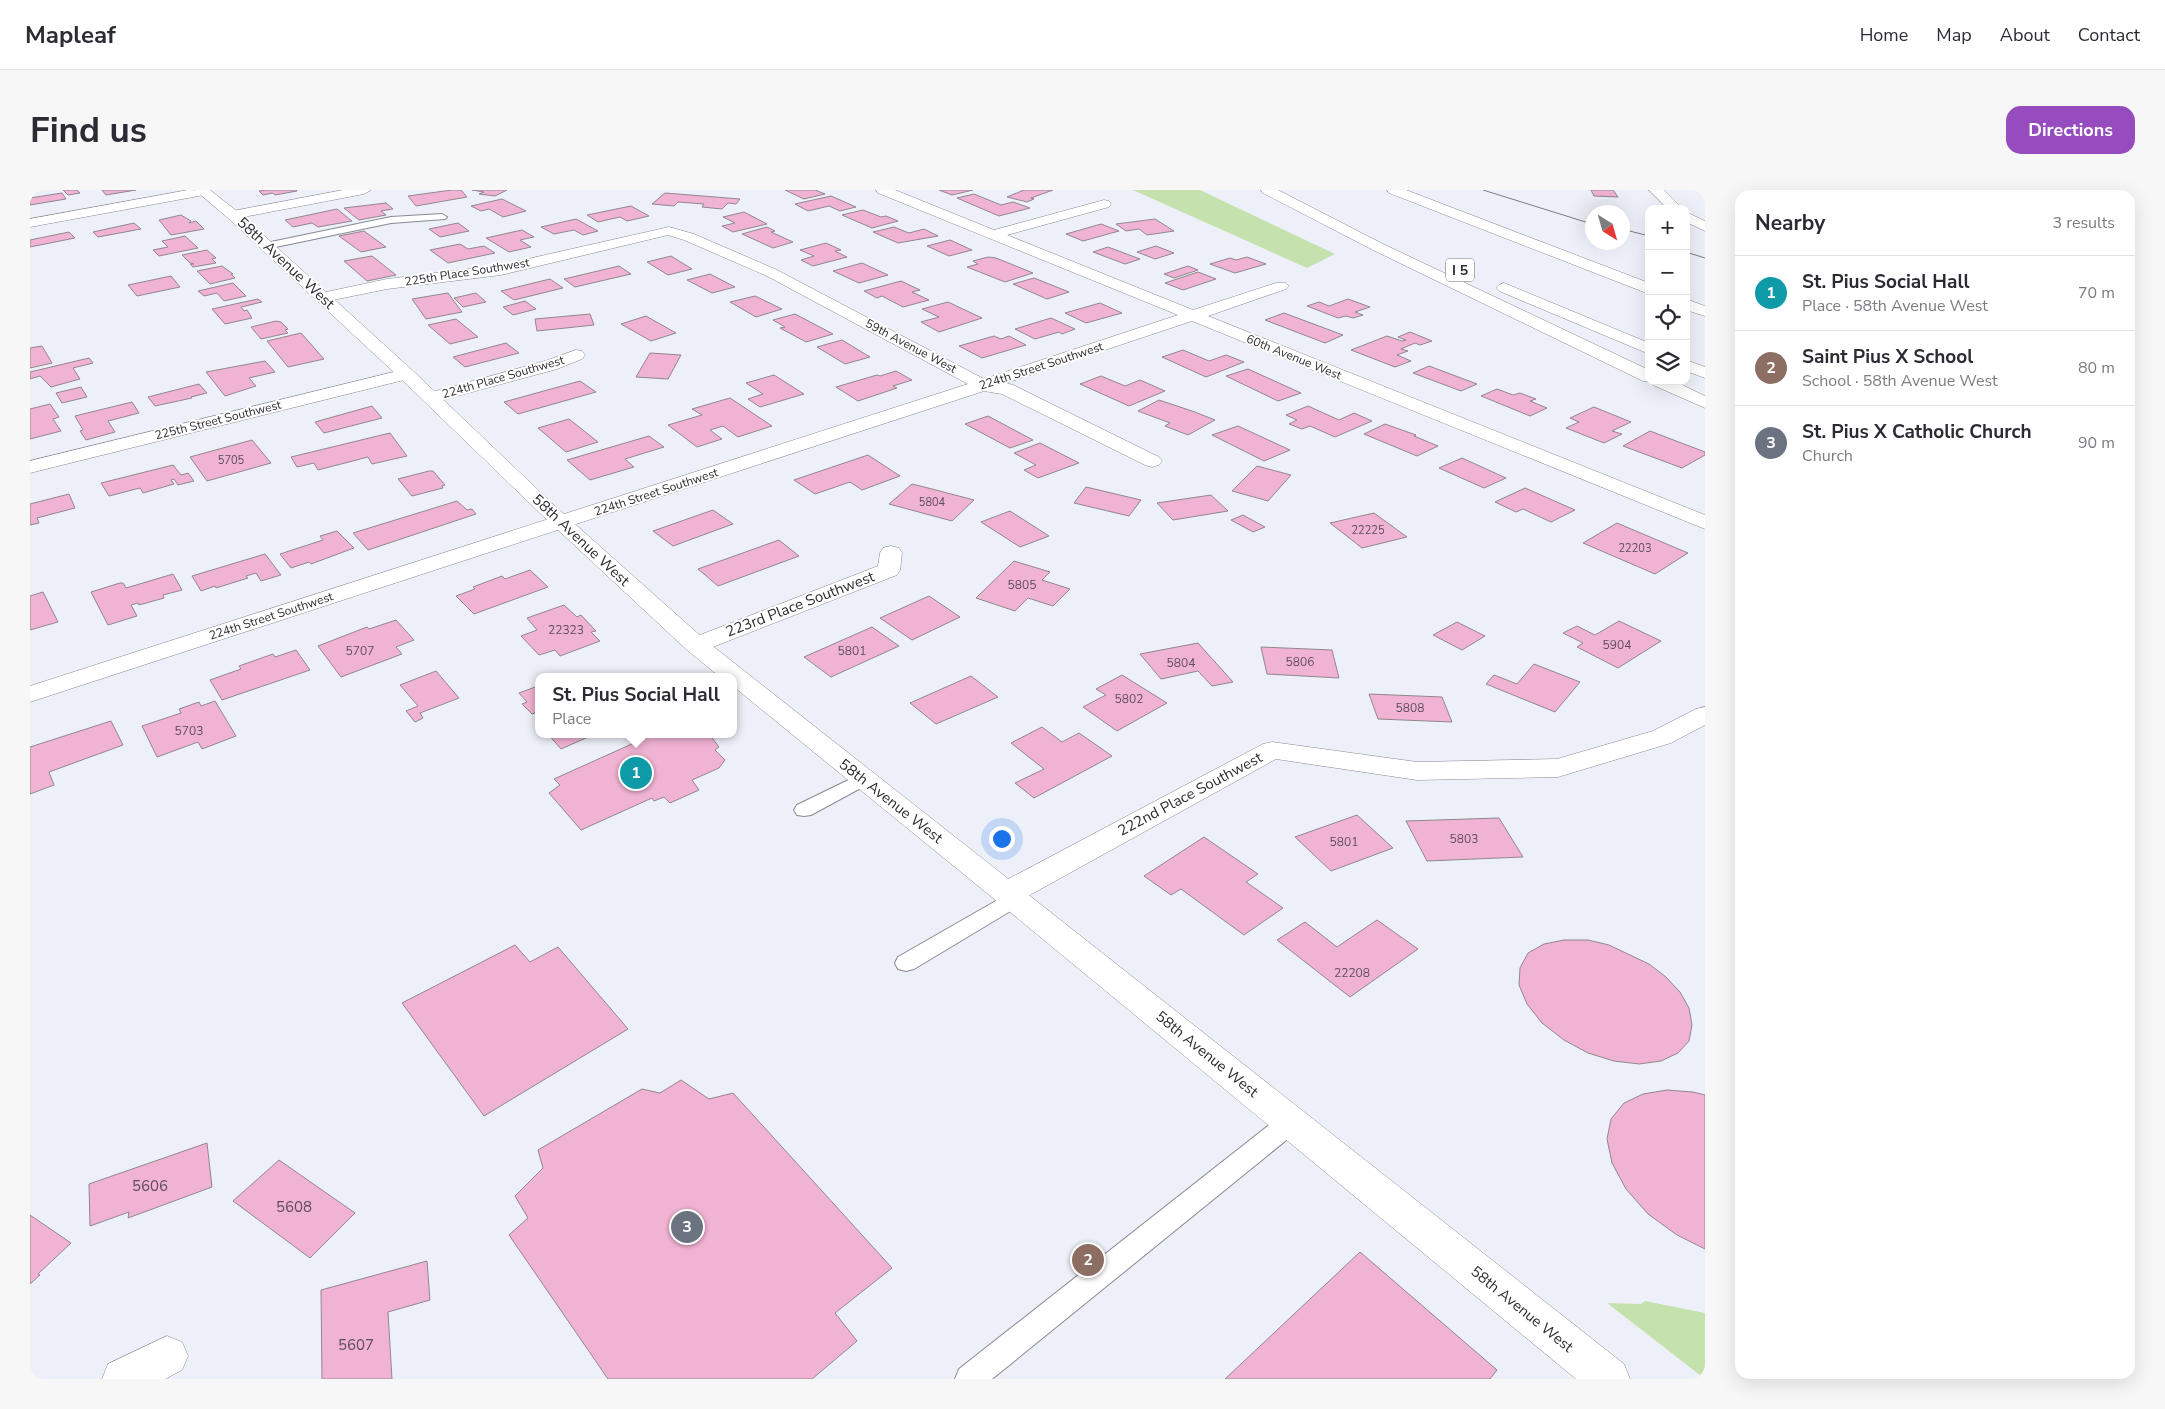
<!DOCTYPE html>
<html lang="en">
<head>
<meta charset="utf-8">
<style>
  body { margin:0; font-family:"Nunito Sans",sans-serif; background:#f7f7f7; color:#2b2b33 }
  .controls { position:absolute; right:15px; top:15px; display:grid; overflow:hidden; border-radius:10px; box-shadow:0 5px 20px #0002 }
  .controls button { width:45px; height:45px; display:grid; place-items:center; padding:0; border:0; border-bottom:1px solid #e1e1e2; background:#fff; color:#2b2b33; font:25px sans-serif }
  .compass { position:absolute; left:1555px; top:15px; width:45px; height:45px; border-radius:50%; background:#fff; box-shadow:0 5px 20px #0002; rotate:143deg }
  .you { position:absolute; left:971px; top:648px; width:18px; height:18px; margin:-12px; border:4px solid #fff; border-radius:50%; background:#1a73e8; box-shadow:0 0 0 8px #1a73e833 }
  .badge { display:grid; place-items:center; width:32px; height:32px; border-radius:50%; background:#964bbe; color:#fff; font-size:16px; font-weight:700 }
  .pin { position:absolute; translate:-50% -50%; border:2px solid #fff; box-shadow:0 1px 5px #0006 }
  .popup { position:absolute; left:505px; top:483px; width:202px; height:65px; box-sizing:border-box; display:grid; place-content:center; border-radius:10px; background:#fff; filter:drop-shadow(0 1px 4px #0005); font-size:16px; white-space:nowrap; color:#7c7c81 }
  .popup b { font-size:19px; color:#2b2b33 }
  .popup::after { content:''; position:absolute; left:50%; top:100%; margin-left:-10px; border:10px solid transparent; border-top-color:#fff }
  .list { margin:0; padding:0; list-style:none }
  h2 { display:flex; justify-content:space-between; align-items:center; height:65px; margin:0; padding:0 20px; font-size:21px }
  h2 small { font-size:16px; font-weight:400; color:#7c7c81 }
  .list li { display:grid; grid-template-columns:32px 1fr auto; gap:15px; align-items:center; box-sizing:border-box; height:75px; padding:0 20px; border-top:1px solid #e1e1e2 }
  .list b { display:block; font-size:19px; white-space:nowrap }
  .list p { margin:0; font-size:16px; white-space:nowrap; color:#7c7c81 }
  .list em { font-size:16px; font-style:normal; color:#7c7c81 }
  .icon { flex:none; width:28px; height:28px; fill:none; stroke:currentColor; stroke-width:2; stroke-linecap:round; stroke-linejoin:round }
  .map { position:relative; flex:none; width:1675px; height:1189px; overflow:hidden; border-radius:15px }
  header { display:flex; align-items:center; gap:30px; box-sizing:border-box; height:70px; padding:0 25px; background:#fff; border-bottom:1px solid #e1e1e2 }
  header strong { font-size:24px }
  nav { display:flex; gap:28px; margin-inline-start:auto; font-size:18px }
  .intro { display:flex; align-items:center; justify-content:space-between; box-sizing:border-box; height:120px; padding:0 30px }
  h1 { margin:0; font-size:35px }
  .button { padding:12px 22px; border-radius:15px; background:#964bbe; color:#fff; font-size:18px; font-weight:700 }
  main { display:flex; gap:30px; padding:0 30px }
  aside { flex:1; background:#fff; border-radius:15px; box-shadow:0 5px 20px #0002 }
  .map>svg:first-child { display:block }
</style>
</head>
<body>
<header>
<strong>Mapleaf</strong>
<nav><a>Home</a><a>Map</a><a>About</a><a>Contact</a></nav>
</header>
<div class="intro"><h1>Find us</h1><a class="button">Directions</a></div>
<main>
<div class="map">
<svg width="1675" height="1189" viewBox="0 0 1675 1189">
  <rect width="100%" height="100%" fill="#eef0f9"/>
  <path fill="#c5e2ae" d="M1103,0h67l135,64 -28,14z
    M1615,1111l60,12v66l-98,-76 34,1z"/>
  <path fill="#f1b3d4" stroke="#90878c" d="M33,0h14l3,3 -12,2z
    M72,0h34l-30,5z
    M236,0h30l1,1 -22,4 -2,-2 -10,2 -4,-4z
    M422,0h9l6,7 -51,9 -8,-10z
    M442,0h35l-12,6 -16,-2 5,-2z
    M755,0h30l10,4 -21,5z
    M909,0h34l-21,5z
    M994,0h29l-22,8 3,1 -7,3 -20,-5z
    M1561,0h22l5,7 -24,-1z
    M32,3l4,6 -36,6v-7z
    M635,3l75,6 -4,5 -8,-1 -6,6 -20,-2 2,-3 -26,-2 -4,4 -22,-2z
    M944,4l27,11 12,-3 17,6 -31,8 -42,-18z
    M801,6l25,11 -16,4 -11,-5 -21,5 -13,-7z
    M472,9l24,12 -23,6 -14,-8 -8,2 -10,-5z
    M356,13l7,6 -12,2 5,4 -27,5 -15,-12z
    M601,16l18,10 -22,5 -7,-4 -22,5 -11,-7z
    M307,19l15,12 -34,6 -6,-4 -19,4 -8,-7z
    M833,20l18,7 5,-1 12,5 -26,7 -30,-13z
    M714,22l23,12 -34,8 -11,-6 13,-3 -12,-6z
    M151,25l10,6 -2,2 7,-2 8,8 -33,6 -12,-15z
    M546,29l22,12 -15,4 -9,-5 -20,4 -13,-7z
    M1125,29l19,12 -27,4 -8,-6 -13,2 -10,-7z
    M104,33l7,6 -43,8 -5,-5z
    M428,33l11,8 -29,6 -11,-8z
    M1071,34l18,7 -36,10 -17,-7z
    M737,37l8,4 -4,1 22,10 -20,6 -31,-14z
    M864,37l15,6 15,-4 14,7 -40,7 -25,-11z
    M492,40l12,7 -14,3 11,7 -22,5 -23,-14z
    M334,41l22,16 -25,5 -22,-16z
    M39,42l6,6 -45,9v-7z
    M155,46l13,12 -39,8 -6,-6 15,-3 -6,-6z
    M920,50l22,10 -23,6 -22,-10z
    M796,53l15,7 -6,1 12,6 -34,9 -12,-6 13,-4 -14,-6z
    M430,54l8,5 16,-3 11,7 -47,10 -18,-13z
    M1126,56l18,7 -19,6 -18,-7z
    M1078,57l32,12 -15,5 -32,-12z
    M177,60l9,8 -4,1 4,4 -23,4 -3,-3h4l-4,-1 -8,-8z
    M342,66l24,19 -29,6 -23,-20z
    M641,66l21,13 -24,6 -21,-13z
    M958,67l8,1 37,15 -28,9 -38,-15 11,-3 -5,-3z
    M1217,67l19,7 -31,9 -25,-9 20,-6 6,2z
    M832,73l26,12 -29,8 -26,-12z
    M192,76l11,8h-2l4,4 -25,6 -13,-13z
    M589,76l12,8 -56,13 -11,-8z
    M1158,76l10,4 -24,8 -10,-4z
    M1168,82l18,7 -33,11 -18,-7z
    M680,84l25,13 -23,6 -25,-13z
    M141,86l9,11 -43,9 -9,-11z
    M1004,88l35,14 -22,7 -34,-15z
    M520,89l13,9 -49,12 -13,-9z
    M871,91l19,9 -8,2 17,8 -26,7 -21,-11 -5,2 -13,-7z
    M203,93l13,13 -22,5 -7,-8 -13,3 -6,-5z
    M418,103l14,19 -36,7 -14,-20z
    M446,103l10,9 -23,5 -9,-9z
    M725,106l27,13 -26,8 -26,-15z
    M228,109l4,3 -21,5 3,4 3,-1 5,8 -27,6 -13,-15z
    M1318,109l22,8 -15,5 8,3 -10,3 -7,-2 -8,2 -31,-12 12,-4 10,4z
    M495,111l11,8 -23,6 -10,-8z
    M918,112l34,16 -43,14 -18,-10 18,-5 -17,-8z
    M1070,113l22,10 -36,10 -21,-10z
    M1254,123l59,22 -18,8 -60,-23z
    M560,124l4,11 -57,6 -2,-12z
    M765,124l38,20 -27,8 -26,-14 5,-1 -12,-7z
    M616,126l30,17 -25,8 -30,-17z
    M1021,128l24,11 -13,5 -3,-2 -24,7 -20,-10z
    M426,129l22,18 -28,7 -22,-19z
    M246,131l5,1 7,7 -3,1 3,3 -27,6 -10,-12z
    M1380,142l22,9 -12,4 -5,-2 -14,6 7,2 -11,4 14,6 -16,6 -44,-17 36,-14 15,5 4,-1 -8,-3z
    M271,143l23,26 -36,8 -21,-26z
    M964,146l7,3 8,-3 17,9 -44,13 -23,-12z
    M812,150l28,17 -25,7 -28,-17z
    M476,153l13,10 -54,14 -12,-10z
    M12,156l10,17 -22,5v-20z
    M1153,160l26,11 17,-6 18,7 -38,15 -44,-20z
    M620,163l31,2 -13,24 -32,-2z
    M59,168l4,5 -20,5 7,11 -29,8 -11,-11 -10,3v-7z
    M235,171l10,11 -26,6 7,8 -31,10 -19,-24z
    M1399,176l48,18 -16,7 -48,-18z
    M1218,179l53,24 -23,8 -52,-25z
    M866,181l16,9 -19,6 4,2 -39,13 -22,-14 41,-12 3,1z
    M744,185l30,19 -44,13 -12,-8 15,-5 -17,-11z
    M1071,186l24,10 15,-6 25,11 -36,15 -49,-22z
    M550,191l16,11 -78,22 -14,-12z
    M169,194l8,9 -16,4 1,1 -37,8 -7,-9z
    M51,197l6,10 -25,6 -6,-10z
    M1467,199l16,6 7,-2 16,6 -6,2 17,7 -17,8 -49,-20z
    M700,208l42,28 -34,11 -15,-11 -13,4 12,9 -25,8 -29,-22 34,-10 -10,-6z
    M1129,210l36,12 20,8 -27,15 -23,-9 5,-3 -32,-12z
    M102,212l7,11 -31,8 7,11 -29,8 -6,-9 3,-1 -8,-14z
    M20,214l9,13 -6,2 8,12 -31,8v-30z
    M342,216l10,12 -58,15 -9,-11z
    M1278,216l31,14 15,-7 18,8 -37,16 -25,-11 -8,3 -13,-5 8,-4 -11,-5z
    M1564,217l37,15 -19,9 10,3 -18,9 -38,-15 13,-6 -9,-4z
    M958,226l45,24 -23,8 -45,-24z
    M539,229l29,23 -32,10 -28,-24z
    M1355,234l31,11 -2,1 24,10 -21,10 -53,-22z
    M1208,236l52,24 -26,11 -52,-26z
    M1620,241l55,21v3l-23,13 -59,-22z
    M360,243l17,23 -35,8 -4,-7 -50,13 -4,-7 -17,4 -6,-10z
    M619,246l15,11 -39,12 9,8 -44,13 -23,-20z
    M222,250l19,23 -64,18 -17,-24z
    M1010,253l39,20 -41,15 -14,-8 12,-5 -22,-12z
    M838,265l32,21 -38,14 -12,-8 -35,12 -21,-14z
    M1432,268l44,20 -22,10 -45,-20z
    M143,275l8,10 7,-2 6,8 -16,4 -4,-6 -3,1 3,4 -31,9 -3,-5 -31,8 -8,-13z
    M1227,276l34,9 -23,26 -36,-10z
    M399,281h4l12,14 -3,1 1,2 -31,8 -14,-17z
    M882,294l20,5 42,11 -22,21 -63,-17z
    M1056,297l55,13 -12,16 -55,-13z
    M1495,298l50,22 -24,12 -28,-13 -7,3 -21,-10z
    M39,304l6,14 -38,10 2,5 -9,2v-21z
    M1181,305l17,16 -55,9 -16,-17z
    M427,311l10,9 5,-1 4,5 -108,36 -15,-17z
    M683,320l20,14 -60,22 -20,-15z
    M980,321l39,25 -29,11 -39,-25z
    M1344,323l33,24 -45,11 -32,-25z
    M1213,325l22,12 -12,5 -22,-12z
    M1587,333l71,30 -33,21 -72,-31z
    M307,341l17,17 -43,16 -2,-2 -18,6 -11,-14 43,-14 -3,-4z
    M749,350l20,16 -81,30 -20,-17z
    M235,364l16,21 -20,6 -5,-8 -10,3 2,2 -32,10 -1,-2 -14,5 -9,-15z
    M984,371l36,11 -8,8 28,9 -17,17 -25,-8 -13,13 -39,-13z
    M500,380l18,17 -74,27 -18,-18 19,-7 -2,-2 29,-11 3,3z
    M143,384l9,16 -19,5 1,3 -25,7 -1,-2 -7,2 6,11 -29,9 -17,-33 29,-9h3l3,5z
    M13,402l15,30 -28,8v-34z
    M899,406l31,21 -48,23 -32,-22z
    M534,415l13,12 4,-2 15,16 -5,1 9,9 -40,15 -5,-6 -16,5 -18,-19 16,-6 -10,-12z
    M366,430l18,20 -18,7 6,7 -61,23 -23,-31 49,-19 2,2z
    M1589,431l42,20 -43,27 -41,-21 6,-4 -20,-10 14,-7 18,9z
    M1427,432l28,14 -23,14 -29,-15z
    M842,437l27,19 -68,31 -27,-20z
    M1168,453l35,39 -21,4 -14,-15 -37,8 -21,-25z
    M1231,457l71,3 7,28 -72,-4z
    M266,460l14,20 -88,30 -12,-20 31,-11 -2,-3 34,-12 2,3z
    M1504,474l46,18 -25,30 -69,-28 8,-9 23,9z
    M406,481l23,27 -39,15 3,5 -8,4 -9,-11 12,-5 -18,-21z
    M1092,485l45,28 -50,28 -34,-24 23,-12 -10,-6z
    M941,486l27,21 -62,27 -26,-21z
    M508,496v28l-1,-2 -5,2 -10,-10 5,-2 -8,-9z
    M1339,504l73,3 10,25 -74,-3z
    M185,511l21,35 -34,13 -4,-7 -41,15 -15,-31 39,-13 -2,-4 20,-7 2,4z
    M81,531l12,24 -74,27 5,13 -24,9v-47z
    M1012,537l20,15 17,-9 33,23 -78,42 -19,-15 29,-14 -33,-26z
    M518,544h47l-34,15z
    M624,544h55l10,13 -4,3 10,10 -6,8 -27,12 7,10 -29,13 -6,-6 -10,4 -2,-3 -71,32 -32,-37 11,-8 -6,-6z
    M1327,625l36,33 -62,23 -36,-34z
    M1469,628l24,39 -96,4 -21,-40z
    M1174,647l54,37 -12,8 37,26 -39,27 -63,-46 -10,6 -27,-19z
    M1347,730l41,29 -68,48 -73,-57 28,-18 32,25z
    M1534,750h24l21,5 40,19 17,13 14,15 9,16 3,17 -3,16 -11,12 -17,8 -22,3 -25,-3 -26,-8 -24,-13 -22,-17 -15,-19 -8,-19 1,-17 8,-15 16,-9z
    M485,755l15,17 28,-15 70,82 -144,87 -82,-113z
    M651,890l28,19 24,-6 159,175 -57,45 22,28 -45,38h-204l-99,-144 19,-17 -13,-22 28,-28 -5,-18 104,-61 18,4z
    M1637,900l26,2 12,3v154l-28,-14 -29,-21 -22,-25 -14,-26 -5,-24 4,-20 13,-16 19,-9z
    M177,953l5,44 -84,31 1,-6 -39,14 -1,-42z
    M249,970l76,53 -45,45 -77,-57z
    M0,1025l41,28 -33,31 2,1 -10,9z
    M1330,1062l137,118 -7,9h-265z
    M397,1071l3,39 -42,12 4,67h-70l-1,-89z"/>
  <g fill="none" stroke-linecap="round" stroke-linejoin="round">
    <g stroke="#888992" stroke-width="2">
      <path id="service" d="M412,24l5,3 -2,2 -54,4 -125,26 -5,-3 5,-3 125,-26z
        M833,583l7,2 2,4 -2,4 -59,32 -7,1 -7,-1 -3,-5 3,-5z
        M985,702l7,2 3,5 -3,5 -108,65 -8,2 -8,-2 -3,-6 3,-6 110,-63z
        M1261,922l9,3 3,7 -3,7 -308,250h-37l4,-10 323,-254z"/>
    </g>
    <g stroke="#888992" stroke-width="1">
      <path id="minor" d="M158,0l23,1 -7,4 -174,32v-8z
        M313,0h28l-7,4 -131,25 -7,-4 7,-4z
        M846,0h19l99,40 110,-30 5,1 2,3 -2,3 -102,28 186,75 83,-27h10l3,3 -3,3 -78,27 497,199v14l-513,-208 -186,62 7,2 146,72 3,4 -3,4 -7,2 -7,-2 -143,-71 -18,-3 -954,311v-16l938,-302 -201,-108 -83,-36 -16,-5 -167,40 -114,14 -64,13 -6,-2 -2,-3 2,-3 70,-15 114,-14 168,-38 25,7 83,36 207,109 194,-64 -300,-122z
        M1619,0h15l19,19h-15z
        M1656,22l19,9v10l-19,-9z
        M546,160l6,1 3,4 -3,4 -25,10 -126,34 -6,-1 -3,-4 3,-4 120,-33z
        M376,179l6,1 3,4 -3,4 -382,95v-12z
        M861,356l8,2 3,5 -2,17 -3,5 -192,75 -9,2 -9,-2 -3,-5 3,-5 191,-74 2,-13 3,-5z
        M1675,517v18l-34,18 -113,34 -141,3 -141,-21 -257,142 -11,3 -11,-3 -4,-8 4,-8 266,-141 9,-2 145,20 140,-3 96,-28 43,-22z
        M137,1146l15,6 6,14 -6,14 -17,9h-63l6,-15z"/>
    </g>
    <g stroke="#888992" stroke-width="1">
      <path id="tertiary" d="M165,0h15l28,22 174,158 145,138 148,132 919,724 6,15h-54l-572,-472 -270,-220v-10h-14l-33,-27 -144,-134 -143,-138 -172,-160z"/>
    </g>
    <g stroke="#888992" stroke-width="1">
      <path id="motorway" d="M1231,0h17l105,54 266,126v11h25l31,15v12l-52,-23 -2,-3 -8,-1 -270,-131 -110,-57z
        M1357,0h19l243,93v11l-260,-101z
        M1474,93l145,60v11l-150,-63 -3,-3 3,-3z
        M1656,109l19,7v10l-19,-6z
        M1656,170l19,7v11l-19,-7z"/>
    </g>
    <use href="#service" fill="#fff" fill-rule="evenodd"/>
    <use href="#minor" fill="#fff" fill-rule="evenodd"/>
    <use href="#tertiary" fill="#fff" fill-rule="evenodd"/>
    <use href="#motorway" fill="#fff" fill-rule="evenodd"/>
    <path stroke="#7c7d83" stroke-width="1" d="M1453,0l109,34
      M1592,39l27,7
      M1656,62l19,6"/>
  </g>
  <g text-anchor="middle" stroke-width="4" stroke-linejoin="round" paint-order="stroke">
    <g font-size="11" fill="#5e4e5a">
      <text x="201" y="274">5705</text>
      <text x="902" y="316">5804</text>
      <text x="1338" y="344">22225</text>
      <text x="1605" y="362">22203</text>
    </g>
    <g font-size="12" fill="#2d2d31" stroke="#fff">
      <text transform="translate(437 82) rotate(-9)" y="4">225th Place Southwest</text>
      <text transform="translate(881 156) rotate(28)" y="4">59th Avenue West</text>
      <text transform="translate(1264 167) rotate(22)" y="4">60th Avenue West</text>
      <text transform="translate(1011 176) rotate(-18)" y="4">224th Street Southwest</text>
      <text transform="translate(473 187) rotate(-16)" y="4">224th Place Southwest</text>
      <text transform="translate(188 230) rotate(-14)" y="4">225th Street Southwest</text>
      <text transform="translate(626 302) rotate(-18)" y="4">224th Street Southwest</text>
      <text transform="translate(241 426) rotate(-18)" y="4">224th Street Southwest</text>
    </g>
    <g font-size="12" fill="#5e4e5a">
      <text x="992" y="399">5805</text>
      <text x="536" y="444">22323</text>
      <text x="1587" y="459">5904</text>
      <text x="330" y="465">5707</text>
      <text x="822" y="465">5801</text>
      <text x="1270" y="476">5806</text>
      <text x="1151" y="477">5804</text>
      <text x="1099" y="513">5802</text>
      <text x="1380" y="522">5808</text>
      <text x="159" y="545">5703</text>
      <text x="1434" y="653">5803</text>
      <text x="1314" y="656">5801</text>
      <text x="1322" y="787">22208</text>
    </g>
    <rect fill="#fff" stroke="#6c6c6f" stroke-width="1" x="1416" y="68.5" width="28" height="23" rx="4"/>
    <g font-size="14" font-weight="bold" fill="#2d2d31">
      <text x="1430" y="85">I 5</text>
    </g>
    <g font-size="15" fill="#2d2d31" stroke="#fff">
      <text transform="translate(256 73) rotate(43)" y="5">58th Avenue West</text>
      <text transform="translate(551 350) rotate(43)" y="5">58th Avenue West</text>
      <text transform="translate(770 414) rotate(-21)" y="5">223rd Place Southwest</text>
      <text transform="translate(1160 604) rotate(-28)" y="5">222nd Place Southwest</text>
      <text transform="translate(861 611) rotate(38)" y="5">58th Avenue West</text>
      <text transform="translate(1177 864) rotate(39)" y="5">58th Avenue West</text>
      <text transform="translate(1492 1119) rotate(39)" y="5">58th Avenue West</text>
    </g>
    <g font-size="15" fill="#5e4e5a">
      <text x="120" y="1001">5606</text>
      <text x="264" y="1022">5608</text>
      <text x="326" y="1160">5607</text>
    </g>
  </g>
</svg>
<div class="controls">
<button>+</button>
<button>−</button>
<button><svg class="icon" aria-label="locate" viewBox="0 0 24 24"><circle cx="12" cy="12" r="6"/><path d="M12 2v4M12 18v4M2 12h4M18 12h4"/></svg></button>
<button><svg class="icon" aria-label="layers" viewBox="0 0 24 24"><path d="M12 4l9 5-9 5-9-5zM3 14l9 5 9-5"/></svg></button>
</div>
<svg class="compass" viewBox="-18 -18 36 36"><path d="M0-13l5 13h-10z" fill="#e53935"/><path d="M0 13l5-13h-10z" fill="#7c7c81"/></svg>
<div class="you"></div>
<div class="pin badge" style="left:606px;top:583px;background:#0f9aa8">1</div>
<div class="popup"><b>St. Pius Social Hall</b>Place</div>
<div class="pin badge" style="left:1058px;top:1070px;background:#8d6e63">2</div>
<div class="pin badge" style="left:657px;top:1037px;background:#6b7280">3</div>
</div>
<aside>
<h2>Nearby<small>3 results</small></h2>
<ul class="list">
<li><span class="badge" style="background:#0f9aa8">1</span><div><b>St. Pius Social Hall</b><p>Place · 58th Avenue West</p></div><em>70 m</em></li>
<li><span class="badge" style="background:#8d6e63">2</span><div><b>Saint Pius X School</b><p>School · 58th Avenue West</p></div><em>80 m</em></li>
<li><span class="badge" style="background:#6b7280">3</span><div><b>St. Pius X Catholic Church</b><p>Church</p></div><em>90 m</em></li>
</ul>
</aside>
</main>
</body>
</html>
